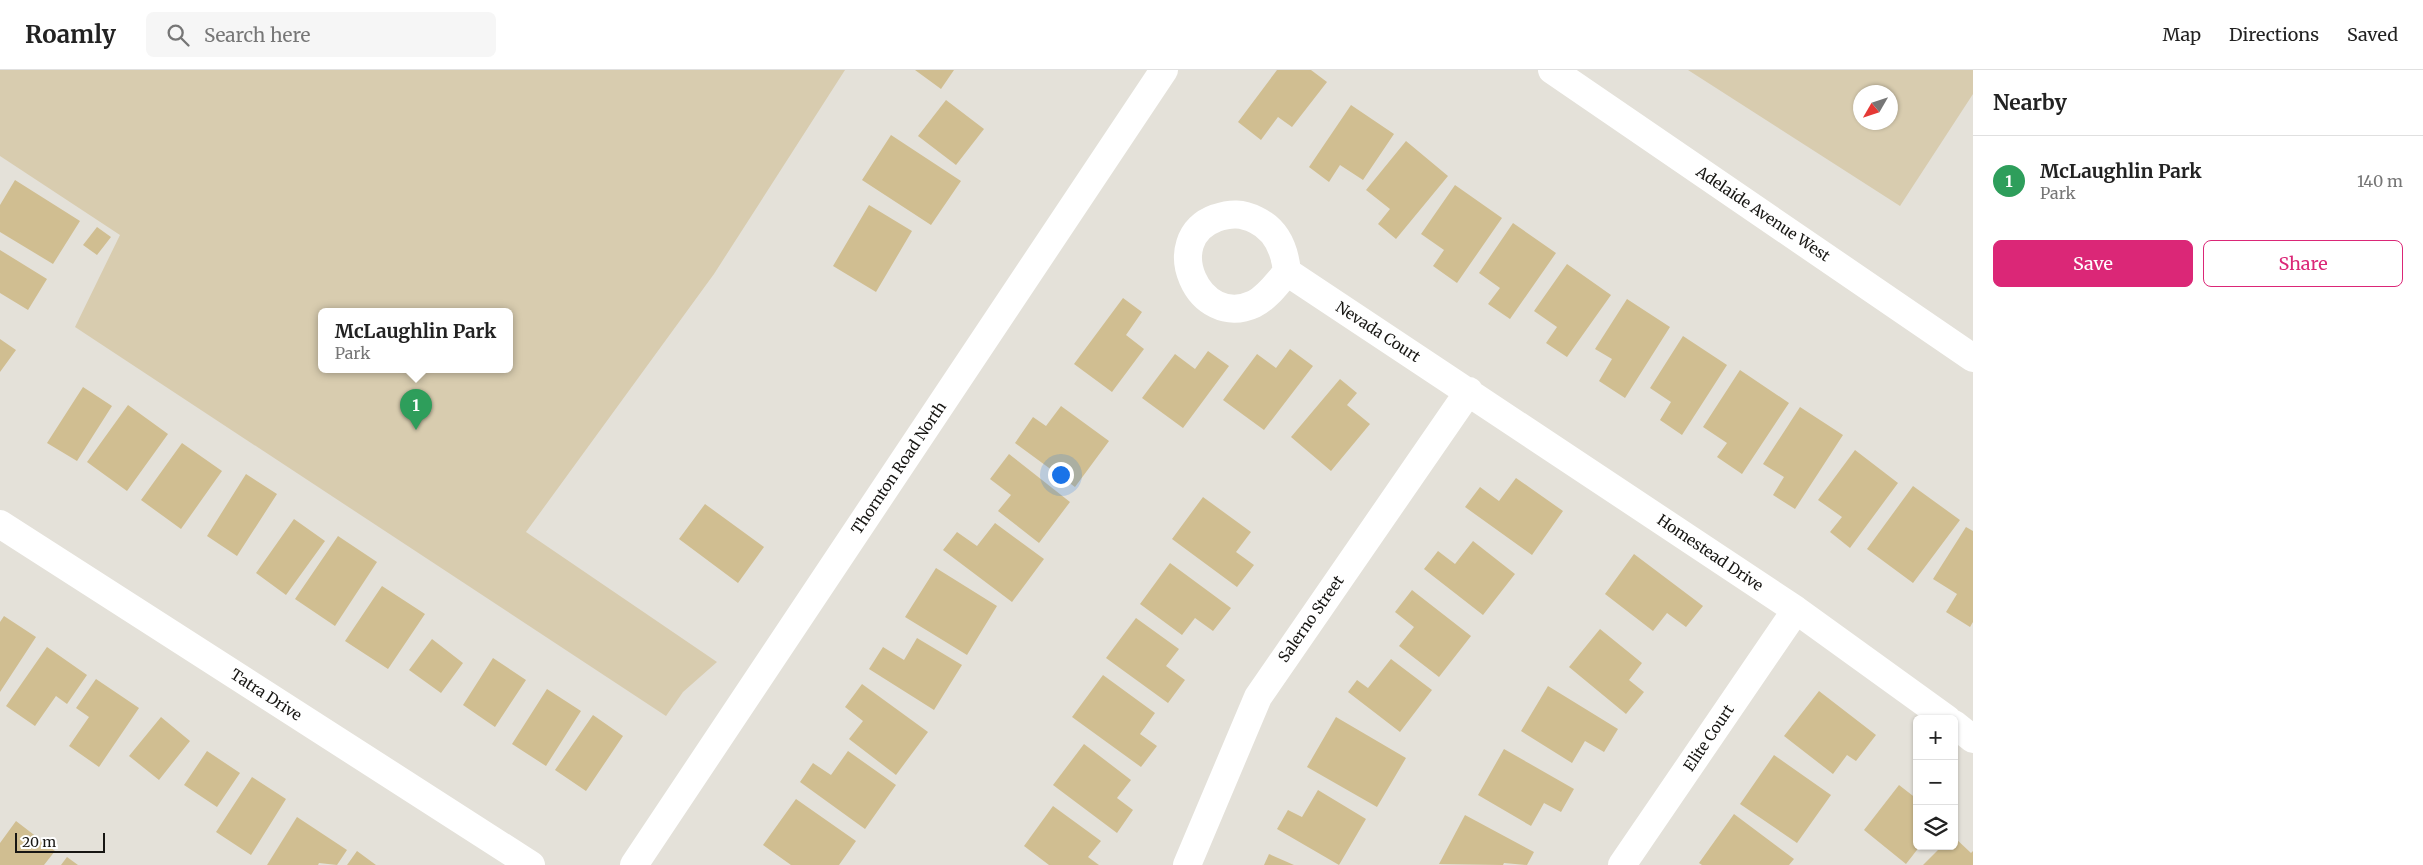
<!DOCTYPE html>
<html lang="en">
<head>
<meta charset="utf-8">
<style>
  body { margin:0; font-family:Merriweather,serif; background:#f6f6f6; color:#222 }
  .controls { position:absolute; right:15px; bottom:15px; display:grid; overflow:hidden; border-radius:8px; box-shadow:0 1px 4px #0004 }
  .controls button { width:45px; height:45px; display:grid; place-items:center; padding:0; border:0; border-bottom:1px solid #e0e0e0; background:#fff; color:#222; font:25px sans-serif }
  .compass { position:absolute; left:1853px; top:15px; width:45px; height:45px; border-radius:50%; background:#fff; box-shadow:0 1px 4px #0004; rotate:231deg }
  .scale { position:absolute; left:15px; bottom:12px; width:90px; box-sizing:border-box; padding-left:5px; border:2px solid #171613; border-top:0; font-size:14px; line-height:18px; white-space:nowrap; color:#171613; -webkit-text-stroke:4px #fff; paint-order:stroke }
  .you { position:absolute; left:1060px; top:404px; width:18px; height:18px; margin:-12px; border:4px solid #fff; border-radius:50%; background:#1a73e8; box-shadow:0 0 0 8px #1a73e833 }
  .badge { display:grid; place-items:center; width:32px; height:32px; border-radius:50%; background:#db2777; color:#fff; font-size:16px; font-weight:700 }
  .pin { position:absolute; translate:-50% -41px; filter:drop-shadow(0 1px 2px #0008) }
  .pin::after { content:''; position:absolute; top:26px; width:18px; height:15px; background:inherit; clip-path:polygon(0 0,100% 0,50% 100%) }
  .popup { position:absolute; left:318px; top:238px; width:195px; height:65px; box-sizing:border-box; display:grid; place-content:center; border-radius:8px; background:#fff; filter:drop-shadow(0 1px 4px #0005); font-size:16px; white-space:nowrap; color:#767676 }
  .popup b { font-size:19px; color:#222 }
  .popup::after { content:''; position:absolute; left:50%; top:100%; margin-left:-10px; border:10px solid transparent; border-top-color:#fff }
  .list { margin:0; padding:0; list-style:none }
  h2 { display:flex; justify-content:space-between; align-items:center; height:65px; margin:0; padding:0 20px; font-size:21px }
  h2 small { font-size:16px; font-weight:400; color:#767676 }
  .list li { display:grid; grid-template-columns:32px 1fr auto; gap:15px; align-items:center; box-sizing:border-box; height:90px; padding:0 20px; border-top:1px solid #e0e0e0 }
  .list b { display:block; font-size:19px; white-space:nowrap }
  .list p { margin:0; font-size:16px; white-space:nowrap; color:#767676 }
  .list em { font-size:16px; font-style:normal; color:#767676 }
  .actions { display:flex; gap:10px; padding:15px 20px }
  .actions a { flex:1; padding:11px 0; border:1px solid #db2777; border-radius:8px; text-align:center; font-size:18px; color:#db2777 }
  .actions .main { background:#db2777; color:#fff }
  .icon { flex:none; width:28px; height:28px; fill:none; stroke:currentColor; stroke-width:2; stroke-linecap:round; stroke-linejoin:round }
  .map { position:relative; flex:none; width:1973px; height:795px; overflow:hidden }
  header { display:flex; align-items:center; gap:30px; box-sizing:border-box; height:70px; padding:0 25px; background:#fff; border-bottom:1px solid #e0e0e0 }
  header strong { font-size:24px }
  nav { display:flex; gap:28px; margin-inline-start:auto; font-size:18px }
  .search { width:350px; height:45px; background:#f6f6f6; display:flex; align-items:center; gap:12px; box-sizing:border-box; padding:0 18px; border-radius:8px; color:#767676; font-size:19px }
  main { display:flex }
  aside { flex:1; background:#fff }
  .map>svg:first-child { display:block }
</style>
</head>
<body>
<header>
<strong>Roamly</strong>
<div class="search"><svg class="icon" aria-label="search" viewBox="0 0 24 24"><circle cx="10" cy="10" r="6"/><path d="M15 15l6 6"/></svg>Search here</div>
<nav><a>Map</a><a>Directions</a><a>Saved</a></nav>
</header>
<main>
<div class="map">
<svg width="1973" height="795" viewBox="0 0 1973 795">
  <rect width="100%" height="100%" fill="#e4e1d9"/>
  <path fill="#d8ccaf" fill-rule="evenodd" d="M0,0h845l-131,204 -188,258 191,130 -34,30 -17,24 -591,-389 45,-92 -120,-79zM510,241v58h-188v-58z
    M1688,0h285v24l-73,112zM1890,22v30h-30v-30z"/>
  <path fill="#d0be91" d="M915,0h39l-13,19z
    M1277,0h34l16,12 -35,45 -14,-10 -17,23 -23,-18z
    M946,30l38,29 -28,36 -38,-29z
    M1351,35l43,29 -31,46 -23,-15 -11,17 -20,-15z
    M891,65l70,46 -30,44 -69,-45z
    M1406,71l42,35 -52,63 -18,-15 12,-15 -24,-19z
    M15,110l65,41 -27,43 -53,-32v-27z
    M1455,115l47,33 -45,65 -24,-17 11,-16 -23,-16z
    M869,135l43,26 -36,61 -43,-26z
    M1513,153l43,30 -46,66 -22,-15 12,-16 -21,-15z
    M97,157l14,10 -14,18 -14,-10z
    M0,180l47,29 -19,31 -28,-17z
    M1567,194l44,31 -44,62 -21,-14 11,-16 -23,-16z
    M1123,228l19,14 -16,23 18,14 -32,43 -38,-28z
    M1627,229l43,28 -45,71 -26,-17 13,-22 -17,-10z
    M1683,266l44,29 -45,70 -22,-15 11,-18 -21,-14z
    M0,269l16,11 -16,22z
    M1290,279l23,17 -49,64 -41,-30 34,-46 19,14z
    M1208,281l21,15 -46,62 -41,-30 33,-44 20,15z
    M1740,300l49,33 -47,71 -25,-17 10,-14 -24,-16z
    M1340,309l17,14 -10,12 23,19 -39,47 -40,-34z
    M83,317l29,19 -35,55 -30,-18z
    M128,335l40,29 -41,57 -40,-29z
    M1061,336l48,35 -34,46 -60,-44 18,-26 13,9z
    M1800,337l43,28 -48,74 -22,-14 11,-18 -21,-13z
    M182,373l40,28 -41,58 -40,-29z
    M1855,380l43,33 -48,65 -20,-16 12,-15 -24,-17z
    M1009,384l61,48 -31,41 -41,-32 13,-16 -21,-16z
    M246,404l31,20 -40,62 -30,-20z
    M1516,408l47,33 -31,44 -67,-48 15,-20 19,14z
    M1913,416l47,34 -47,63 -46,-34z
    M1203,427l48,35 -15,20 18,13 -17,22 -65,-48z
    M705,434l59,43 -26,36 -59,-44z
    M294,449l31,22 -39,54 -30,-22z
    M995,453l49,36 -32,43 -69,-52 14,-18 20,14z
    M1966,457l7,4v91l-3,5 -24,-15 11,-18 -24,-15z
    M338,466l39,26 -42,64 -40,-27z
    M1473,471l42,33 -32,41 -59,-46 14,-18 17,13z
    M1634,484l69,52 -17,21 -19,-14 -14,18 -48,-37z
    M1170,493l61,45 -18,23 -18,-13 -13,17 -42,-31z
    M936,498l61,38 -30,49 -62,-38z
    M382,516l43,28 -37,55 -43,-28z
    M1412,520l59,46 -32,41 -40,-31 15,-19 -19,-15z
    M4,546l32,21 -36,55v-70z
    M1136,548l43,31 -13,17 19,14 -17,23 -62,-45z
    M1600,559l42,34 -13,17 15,12 -18,22 -57,-47z
    M917,568l45,27 -28,45 -65,-41 14,-22 21,13z
    M432,569l31,24 -22,30 -32,-23z
    M47,577l40,28 -20,29 -11,-8 -21,30 -29,-20z
    M493,588l33,22 -31,47 -32,-22z
    M1391,589l41,31 -32,42 -52,-40 9,-12 11,8z
    M1103,605l52,38 -15,21 17,12 -16,21 -69,-50z
    M96,609l43,29 -40,59 -30,-21 20,-29 -13,-9z
    M862,614l66,48 -32,43 -47,-36 14,-18 -18,-14z
    M1548,616l70,43 -14,23 -19,-11 -13,22 -51,-32z
    M547,619l34,22 -35,55 -34,-22z
    M1819,621l57,44 -20,26 -9,-6 -14,19 -49,-38z
    M593,645l30,21 -37,55 -31,-21z
    M161,647l29,24 -31,39 -30,-24z
    M1336,647l70,41 -29,49 -70,-40z
    M1084,674l47,36 -14,18 16,12 -16,23 -64,-48z
    M1504,679l70,40 -13,23 -17,-9 -13,23 -53,-31z
    M207,681l33,22 -23,34 -33,-22z
    M848,681l48,34 -31,44 -65,-47 13,-19 18,12z
    M1774,685l57,40 -34,48 -57,-39z
    M252,707l34,22 -35,56 -35,-23z
    M1899,715l18,14v47h3l-14,18 -42,-34z
    M1318,720l48,29 -27,46 -62,-36 11,-19 14,7z
    M796,729l60,42 -17,24h-48l-28,-20z
    M1053,736l48,35 -13,16 11,8h-50l-25,-19z
    M1734,744l60,45 -5,6h-87l-3,-2z
    M1465,745l69,37 -7,13 -23,-2 -1,2 -64,-1z
    M297,747l50,33 -10,15 -18,-2 -1,2h-51z
    M16,751l39,30 -11,14h-44v-22z
    M1954,767l17,16 2,-2v14h-50l19,-19h12z
    M357,781l19,14h-29z
    M1269,784l25,11h-30z
    M67,787l11,8h-17z"/>
  <g fill="none" stroke-linecap="round" stroke-linejoin="round">
    <path stroke="#fff" stroke-width="28" d="M1287,202c-10,11 -19,25 -33,32 -56,26 -95,-65 -38,-86 15,-5 26,-5 40,2 21,10 29,31 31,52l509,338 151,109
      M0,454l531,341
      M1954,654l19,15
      M1187,795l71,-168 211,-306
      M1622,795l174,-255"/>
    <path stroke="#fff" stroke-width="28" d="M1552,0l421,288"/>
    <path stroke="#fff" stroke-width="28" d="M634,795l530,-795"/>
  </g>
  <g text-anchor="middle" stroke-width="4" stroke-linejoin="round" paint-order="stroke">
    <g font-size="15" fill="#171613" stroke="#fff">
      <text transform="translate(1763 144) rotate(34)" y="5">Adelaide Avenue West</text>
      <text transform="translate(1378 262) rotate(33)" y="5">Nevada Court</text>
      <text transform="translate(899 398) rotate(-56)" y="5">Thornton Road North</text>
      <text transform="translate(1710 483) rotate(34)" y="5">Homestead Drive</text>
      <text transform="translate(1311 549) rotate(-55)" y="5">Salerno Street</text>
      <text transform="translate(266 625) rotate(33)" y="5">Tatra Drive</text>
      <text transform="translate(1709 668) rotate(-56)" y="5">Elite Court</text>
    </g>
  </g>
</svg>
<div class="controls">
<button>+</button>
<button>−</button>
<button><svg class="icon" aria-label="layers" viewBox="0 0 24 24"><path d="M12 4l9 5-9 5-9-5zM3 14l9 5 9-5"/></svg></button>
</div>
<svg class="compass" viewBox="-18 -18 36 36"><path d="M0-13l5 13h-10z" fill="#e53935"/><path d="M0 13l5-13h-10z" fill="#767676"/></svg>
<div class="scale">20 m</div>
<div class="you"></div>
<div class="pin badge" style="left:416px;top:360px;background:#2e9e5b">1</div>
<div class="popup"><b>McLaughlin Park</b>Park</div>
</div>
<aside>
<h2>Nearby<small></small></h2>
<ul class="list">
<li><span class="badge" style="background:#2e9e5b">1</span><div><b>McLaughlin Park</b><p>Park</p></div><em>140 m</em></li>
</ul>
<div class="actions"><a class="main">Save</a><a>Share</a></div>
</aside>
</main>
</body>
</html>
